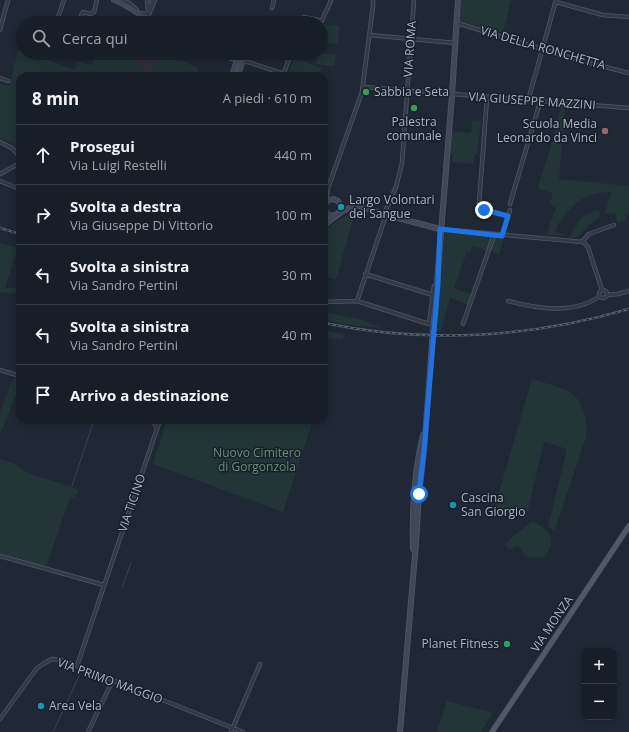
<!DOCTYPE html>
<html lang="it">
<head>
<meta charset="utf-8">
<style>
  body { margin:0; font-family:"Open Sans",sans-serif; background:#252b34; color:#f1f3f6 }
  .controls { position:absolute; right:12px; bottom:12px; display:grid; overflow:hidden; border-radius:8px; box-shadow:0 2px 10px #0003 }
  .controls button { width:36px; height:36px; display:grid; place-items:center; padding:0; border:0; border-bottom:1px solid #363c45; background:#181e28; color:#f1f3f6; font:20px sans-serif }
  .stop { position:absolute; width:12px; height:12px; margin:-9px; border:3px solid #1a73e8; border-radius:50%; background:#fff }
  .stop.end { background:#1a73e8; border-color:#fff; box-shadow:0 1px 4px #0008 }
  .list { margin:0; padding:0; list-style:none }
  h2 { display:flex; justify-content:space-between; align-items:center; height:52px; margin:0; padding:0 16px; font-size:17px }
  h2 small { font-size:13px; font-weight:400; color:#9fa2a8 }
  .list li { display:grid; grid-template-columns:26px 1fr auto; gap:12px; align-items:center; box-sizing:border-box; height:60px; padding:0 16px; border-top:1px solid #363c45 }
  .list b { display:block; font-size:15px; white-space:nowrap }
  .list p { margin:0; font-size:13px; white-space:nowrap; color:#9fa2a8 }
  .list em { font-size:13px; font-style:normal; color:#9fa2a8 }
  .icon { flex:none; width:22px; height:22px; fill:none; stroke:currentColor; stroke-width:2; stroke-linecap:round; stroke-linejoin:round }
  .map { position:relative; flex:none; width:629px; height:732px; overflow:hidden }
  .search { position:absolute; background:#181e28; box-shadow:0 2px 10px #0003; left:16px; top:16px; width:312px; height:44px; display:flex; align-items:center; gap:10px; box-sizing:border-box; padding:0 14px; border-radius:22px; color:#9fa2a8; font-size:15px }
  .panel { position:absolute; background:#181e28; box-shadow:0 2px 10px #0003; left:16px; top:72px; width:312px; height:352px; border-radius:12px }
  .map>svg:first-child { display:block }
</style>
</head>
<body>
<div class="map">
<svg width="629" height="732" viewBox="0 0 629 732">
  <rect width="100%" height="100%" fill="#202835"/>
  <path fill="#302e3a" d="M137,53h25l-10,20 -20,-10z"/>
  <path fill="#233537" d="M461,0h50l-8,33 -43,-12z
    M321,24l19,2 -3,18 -16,-2z
    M19,48l4,2v3h8l43,17 4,-8 14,3 5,-12h30l8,4 -2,6 19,10 10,-20h4l32,15 -1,3 9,3 -1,2h-185v76l-7,-9 -13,-5v-54l9,2z
    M318,53l18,2 -2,11 -18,-2z
    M294,58l28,10 -3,8h-21l-9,-3z
    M561,105l4,1 -6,73 70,7v27l-4,2 2,5 -9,3 -3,-9 -10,-1 6,-21c-28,0 -43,15 -56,39l11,4v1l-19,-1 4,-14 5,-12 -6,-6 3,-10 -14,-4 -1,-2 19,-60z
    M472,120l9,1 -4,33h-2l-1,10 -22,-2 1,-7 -3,-6 2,-18 19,2z
    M598,209l2,5 -1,4 -9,6 -12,13h-9l12,-19z
    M356,210l-20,69 -12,-3v-47z
    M441,229l64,7 -6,18 -26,-8 -3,7 -3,-1 -13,36 19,7 -3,10 -20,-7 -9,33 -5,1z
    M0,243l20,6v6l-4,-2 -11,35h10l5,-3v5c-6,4 -13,4 -20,2z
    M324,312l35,7 23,9 -25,-2 -33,-6z
    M324,330l21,5 -3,5 -17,-3z
    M13,378h7v12l-4,5 -16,40v-23z
    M532,379c9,3 36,10 41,15 11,10 15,28 13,43l-31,93 -7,-3 19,-78 -23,-7 -18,76 -32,-9z
    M167,420h146l-30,92 -130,-48z
    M0,459l15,5 13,9 47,15 4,2 -5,8 -4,-1 -24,70 -46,-12z
    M532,521c17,7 27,20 12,36 -17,2 -16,2 -26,-12l-9,5 -4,-5c9,-12 17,-14 27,-24z
    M447,701l46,12 -12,19h-44z"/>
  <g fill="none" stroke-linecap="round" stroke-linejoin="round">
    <path stroke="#33435d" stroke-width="1" d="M72,486l22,-66
      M122,587l9,-24
      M53,732l27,-58"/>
    <g stroke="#505864" stroke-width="4.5">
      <path id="street" d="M120,0l9,3 8,7
        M147,0l1,10
        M556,2l47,13 26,2
        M272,8l2,-8
        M142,13l2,2 3,-2 6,-13
        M147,19l8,-19
        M56,23l8,-23
        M78,23l5,-11 8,2 3,-2 3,-12
        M302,23l2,-6 18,4c2,-8 7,-13 9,-21
        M457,23l117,36 55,14
        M0,30l8,-30
        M369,35l86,8
        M242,62h6l36,12
        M283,76l8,-23
        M0,78l8,3
        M363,87l266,21
        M487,98l-8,106 4,5 25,7
        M528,101l28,-101
        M0,142l12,6 8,9
        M0,174l20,-11
        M0,181l20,8
        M327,191l35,-99 11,-86v-6
        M510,204l30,-102
        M384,214l12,-27 6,-24 12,-163
        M440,229l143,13 5,5 14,43
        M502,235l8,-25
        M582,242l7,-8 25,-9
        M365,274l68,21
        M599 294a4 4 0 1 1 8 0a4 4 0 1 1-8 0Z
        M607,295l11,-1 11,-3
        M357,301l29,-86
        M508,301c29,8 66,14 92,-5
        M324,302l33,-1 72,23 5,-38
        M463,324l31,-89
        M0,370l20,6
        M153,420l4,9
        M0,556l104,29
        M77,666l83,-246
        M0,719l37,-51 6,-4 9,-5 10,1 181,72
        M88,732l25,-52
        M231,732l29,-68"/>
    </g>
    <g stroke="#505864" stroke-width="6">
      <path id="secondary" d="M114,0c15,5 26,16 40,23
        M218,53l24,9 -4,14
        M232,76l5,-16
        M325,202l2,-11
        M324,207l3,-6 6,-2 5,2 3,6 -2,6 -6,3 -6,-2 -3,-6
        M324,225l17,-13 15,-7 34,11 50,13
        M433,332l19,-237 6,-95
        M413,549c-1,-38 1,-77 10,-114
        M400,732l16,-189 3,-49 5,-43 8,-108"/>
    </g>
    <g stroke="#3c434f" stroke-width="6">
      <path id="primary" d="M492,732l137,-206"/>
    </g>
    <use href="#street" stroke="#333a46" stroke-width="3"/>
    <use href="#secondary" stroke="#414959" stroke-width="4.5"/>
    <use href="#primary" stroke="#515966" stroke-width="5"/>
    <g stroke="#555e6d" stroke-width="2.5">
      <path id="rail" d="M0,228l20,6
        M324,323c101,21 206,15 305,-14"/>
    </g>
    <use href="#rail" stroke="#191f2a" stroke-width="1" stroke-dasharray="3" stroke-linecap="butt"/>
    <g stroke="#505864" stroke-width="6" stroke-linecap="butt">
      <path id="secondary-bridge" d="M432,343l1,-11"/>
    </g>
    <use href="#secondary-bridge" stroke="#414959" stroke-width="4.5"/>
  </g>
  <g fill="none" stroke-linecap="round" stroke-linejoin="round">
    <path stroke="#1a73e8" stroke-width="5" d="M419,494l5,-43 14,-167 2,-55 62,7 6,-20 -24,-6"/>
  </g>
  <g fill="#2e9e5b" stroke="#191f2a" stroke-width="1.5">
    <circle cx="366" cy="92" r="4"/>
    <circle cx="414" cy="108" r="4"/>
    <circle cx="507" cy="644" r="4"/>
  </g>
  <circle fill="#8d6e63" stroke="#191f2a" stroke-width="1.5" cx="605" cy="131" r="4"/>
  <g fill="#0f9aa8" stroke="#191f2a" stroke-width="1.5">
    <circle cx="341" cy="207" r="4"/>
    <circle cx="453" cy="505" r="4"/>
    <circle cx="41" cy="706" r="4"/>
  </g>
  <g text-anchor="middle" stroke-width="3" stroke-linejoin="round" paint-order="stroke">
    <g font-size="12" fill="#adb5c3" stroke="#191f2a">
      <text transform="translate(543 48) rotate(16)" y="4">VIA DELLA RONCHETTA</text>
      <text transform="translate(410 49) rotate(-86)" y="4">VIA ROMA</text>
      <text transform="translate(532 101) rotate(4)" y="4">VIA GIUSEPPE MAZZINI</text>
      <text transform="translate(132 503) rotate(-71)" y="4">VIA TICINO</text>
      <text transform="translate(552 624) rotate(-56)" y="4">VIA MONZA</text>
      <text transform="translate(110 681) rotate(20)" y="4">VIA PRIMO MAGGIO</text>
    </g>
    <g font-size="12" fill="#adb5c3" stroke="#191f2a" text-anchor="start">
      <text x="374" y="96">Sabbia e Seta</text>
      <text x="414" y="126" text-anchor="middle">Palestra<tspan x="414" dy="14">comunale</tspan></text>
      <text x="597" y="128" text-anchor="end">Scuola Media<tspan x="597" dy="14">Leonardo da Vinci</tspan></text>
      <text x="349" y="204">Largo Volontari<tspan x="349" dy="14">del Sangue</tspan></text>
      <text x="461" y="502">Cascina<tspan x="461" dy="14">San Giorgio</tspan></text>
      <text x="499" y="648" text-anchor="end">Planet Fitness</text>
      <text x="49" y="710">Area Vela</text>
    </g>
    <g font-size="12" fill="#669272" stroke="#191f2a">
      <text x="257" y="457">Nuovo Cimitero<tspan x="257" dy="14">di Gorgonzola</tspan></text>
    </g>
  </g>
</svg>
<div class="controls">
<button>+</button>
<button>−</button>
</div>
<div class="stop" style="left:419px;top:494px"></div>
<div class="stop end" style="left:484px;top:210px"></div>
<div class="search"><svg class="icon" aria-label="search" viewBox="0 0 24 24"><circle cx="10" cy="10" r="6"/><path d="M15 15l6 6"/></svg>Cerca qui</div>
<section class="panel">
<h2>8 min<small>A piedi · 610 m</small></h2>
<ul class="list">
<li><svg class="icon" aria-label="ahead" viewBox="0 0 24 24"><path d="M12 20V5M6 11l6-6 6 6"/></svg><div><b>Prosegui</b><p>Via Luigi Restelli</p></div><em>440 m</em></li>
<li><svg class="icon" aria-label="right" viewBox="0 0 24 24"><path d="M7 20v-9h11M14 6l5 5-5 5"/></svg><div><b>Svolta a destra</b><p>Via Giuseppe Di Vittorio</p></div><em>100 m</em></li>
<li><svg class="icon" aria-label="left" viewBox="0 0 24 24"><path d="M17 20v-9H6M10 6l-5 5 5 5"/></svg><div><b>Svolta a sinistra</b><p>Via Sandro Pertini</p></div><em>30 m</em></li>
<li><svg class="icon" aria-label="left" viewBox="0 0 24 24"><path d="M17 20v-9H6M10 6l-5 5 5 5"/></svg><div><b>Svolta a sinistra</b><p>Via Sandro Pertini</p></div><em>40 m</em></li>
<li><svg class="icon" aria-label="arrive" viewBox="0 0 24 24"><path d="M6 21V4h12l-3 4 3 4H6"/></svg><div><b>Arrivo a destinazione</b></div></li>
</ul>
</section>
</div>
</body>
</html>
